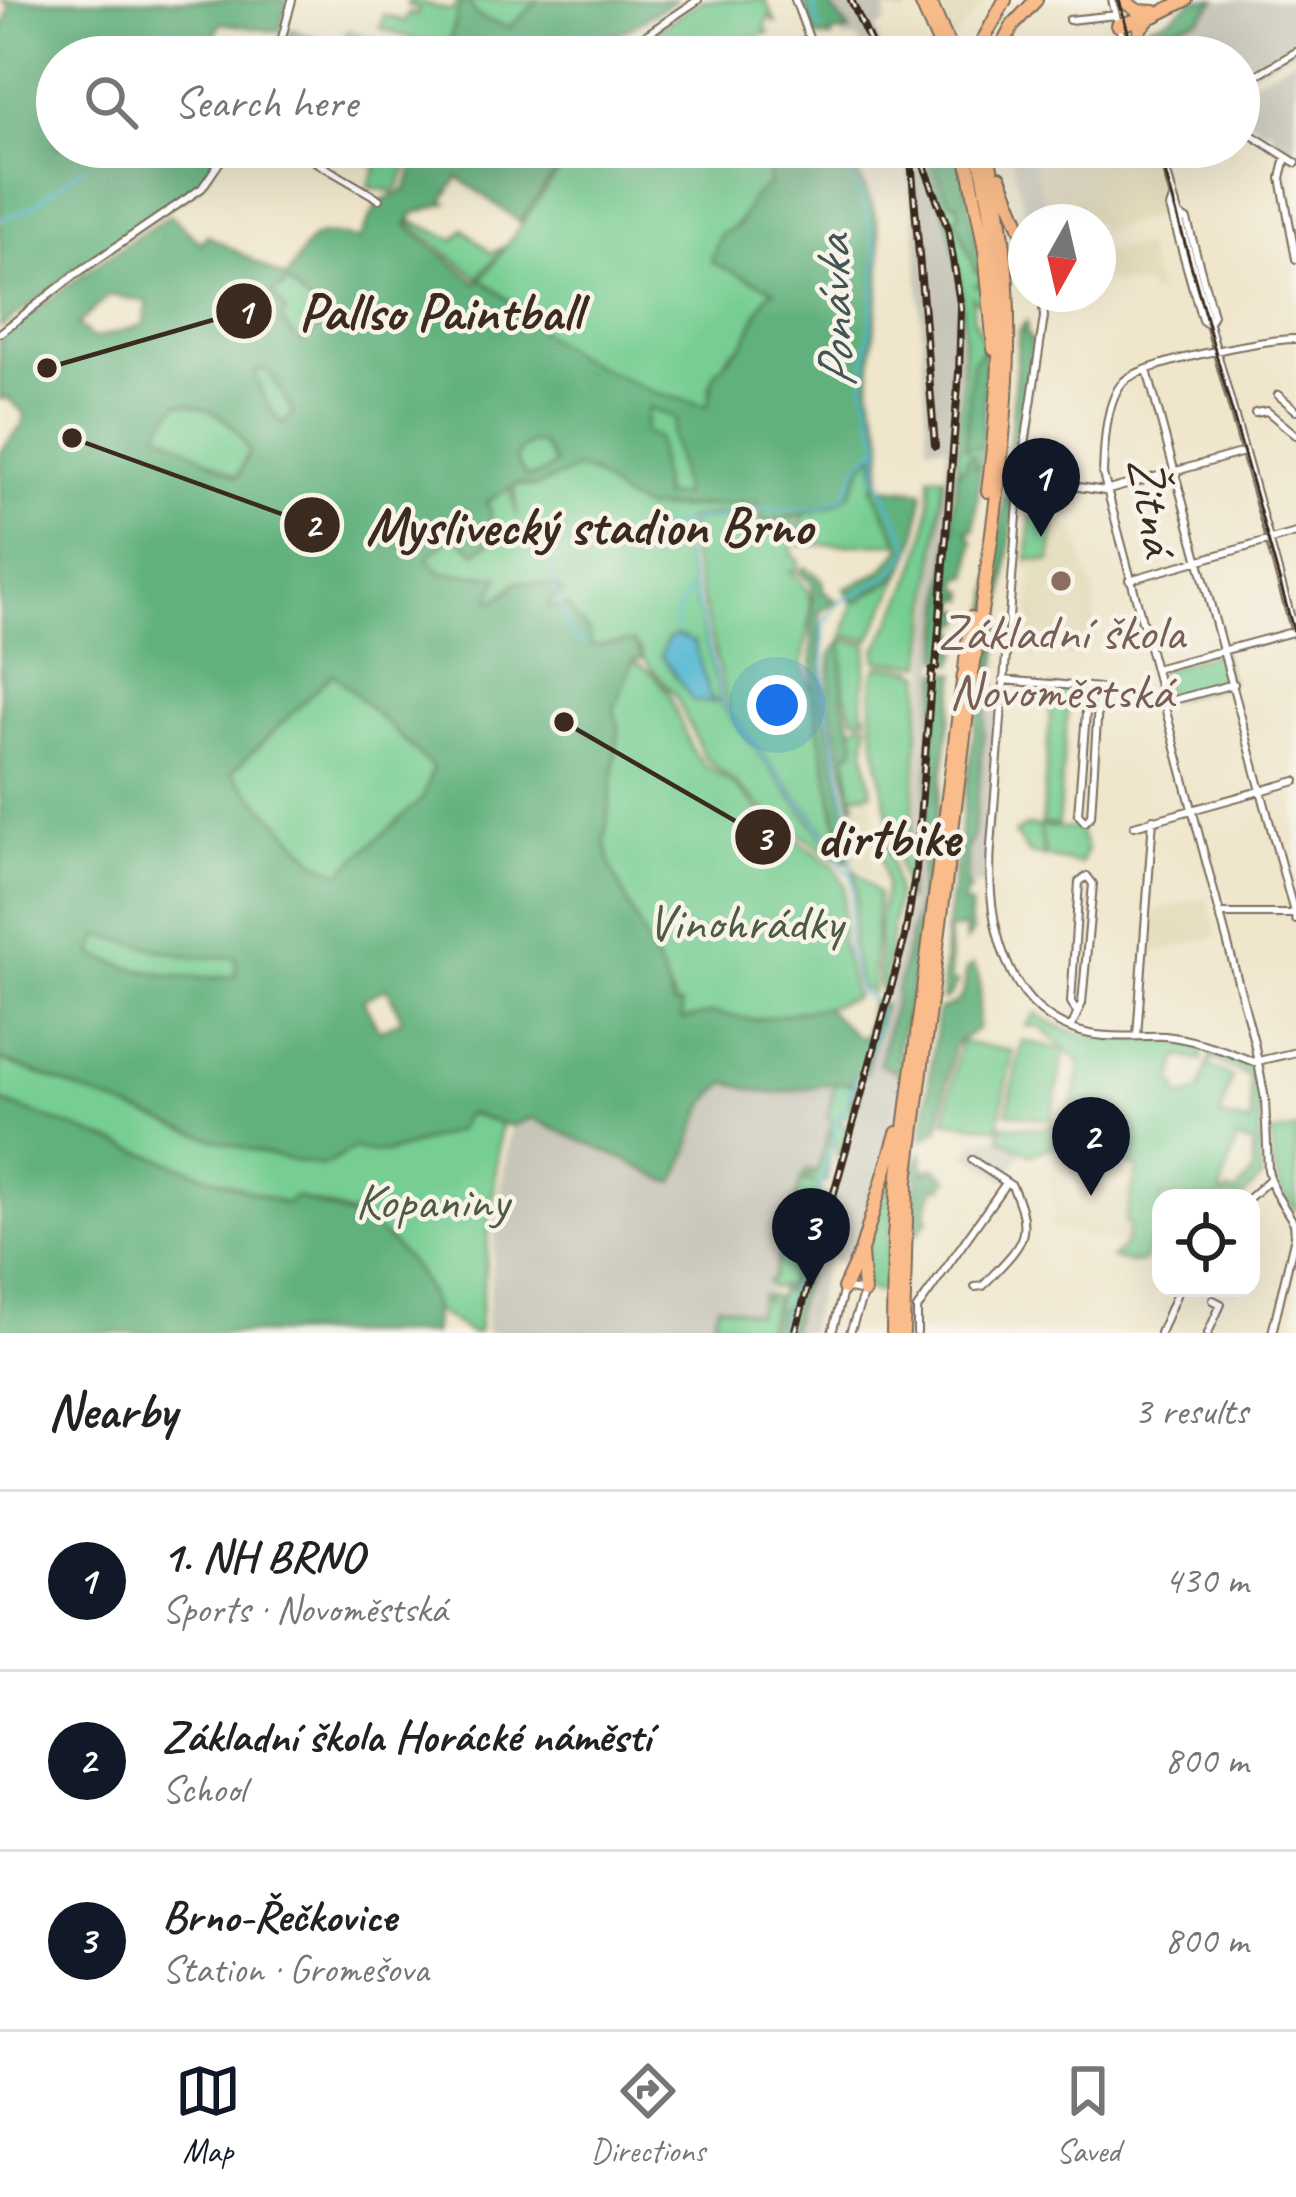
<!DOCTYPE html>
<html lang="en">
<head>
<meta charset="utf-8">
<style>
  body { margin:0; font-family:Caveat,sans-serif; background:#f6f6f6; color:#222 }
  .controls { position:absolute; right:36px; bottom:36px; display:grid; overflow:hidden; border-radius:24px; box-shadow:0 12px 48px #0002 }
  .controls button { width:108px; height:108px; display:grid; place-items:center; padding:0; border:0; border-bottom:3px solid #e0e0e0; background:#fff; color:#222; font:60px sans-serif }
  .compass { position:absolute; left:1008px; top:204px; width:108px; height:108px; border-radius:50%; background:#fff; box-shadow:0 12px 48px #0002; rotate:188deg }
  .you { position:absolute; left:777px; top:705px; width:42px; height:42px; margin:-30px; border:9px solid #fff; border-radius:50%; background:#1a73e8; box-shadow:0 0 0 18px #1a73e833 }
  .badge { display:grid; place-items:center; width:78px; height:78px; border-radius:50%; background:#111827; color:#fff; font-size:39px; font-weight:700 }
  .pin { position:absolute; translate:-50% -99px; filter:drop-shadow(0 3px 6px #0008) }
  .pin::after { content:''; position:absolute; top:63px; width:42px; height:36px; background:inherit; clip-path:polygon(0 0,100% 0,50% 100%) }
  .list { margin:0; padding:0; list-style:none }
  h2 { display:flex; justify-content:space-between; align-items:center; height:156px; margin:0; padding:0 48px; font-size:51px }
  h2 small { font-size:39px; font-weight:400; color:#767676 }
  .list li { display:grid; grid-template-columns:78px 1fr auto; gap:36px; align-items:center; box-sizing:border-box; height:180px; padding:0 48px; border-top:3px solid #e0e0e0 }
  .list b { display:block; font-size:45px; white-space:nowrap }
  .list p { margin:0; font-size:39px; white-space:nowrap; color:#767676 }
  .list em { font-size:39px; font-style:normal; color:#767676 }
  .icon { flex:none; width:66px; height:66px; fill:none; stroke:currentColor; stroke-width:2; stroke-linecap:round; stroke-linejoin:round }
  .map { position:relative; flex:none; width:1296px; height:1333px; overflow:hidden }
  .search { position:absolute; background:#fff; box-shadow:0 12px 48px #0002; left:36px; right:36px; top:36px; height:132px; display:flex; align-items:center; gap:30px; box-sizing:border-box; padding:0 42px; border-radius:66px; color:#767676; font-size:45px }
  .sheet { height:696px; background:#fff }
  nav { display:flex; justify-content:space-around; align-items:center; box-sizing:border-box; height:168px; border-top:3px solid #e0e0e0; background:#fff; font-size:33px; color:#767676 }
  nav a { display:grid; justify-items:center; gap:6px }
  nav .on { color:#111827 }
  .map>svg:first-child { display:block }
</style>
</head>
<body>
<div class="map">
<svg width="1296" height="1333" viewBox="0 0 1296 1333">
  <rect width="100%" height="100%" fill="#f7f3e8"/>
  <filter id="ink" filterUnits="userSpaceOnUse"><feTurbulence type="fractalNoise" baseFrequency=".00833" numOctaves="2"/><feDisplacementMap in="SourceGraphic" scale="24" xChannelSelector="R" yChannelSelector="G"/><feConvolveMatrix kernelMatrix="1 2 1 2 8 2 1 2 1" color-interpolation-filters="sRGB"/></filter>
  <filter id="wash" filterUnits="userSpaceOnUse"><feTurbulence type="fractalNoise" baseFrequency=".004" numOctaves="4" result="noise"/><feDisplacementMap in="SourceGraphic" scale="48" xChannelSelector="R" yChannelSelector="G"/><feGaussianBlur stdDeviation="2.7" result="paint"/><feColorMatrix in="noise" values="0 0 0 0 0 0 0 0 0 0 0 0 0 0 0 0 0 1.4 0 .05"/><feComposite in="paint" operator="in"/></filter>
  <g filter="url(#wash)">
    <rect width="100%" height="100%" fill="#efe6cc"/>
    <path fill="#e3dbba" d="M935,0h50l-32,41z
      M1029,147h120l21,73 -13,-4 -59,16v-10h-48z
      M1144,245l14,48 -10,-1v-5l-47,-7 2,-14 -5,-1v-12z
      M1027,513l28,3v6l20,8 21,70 -3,39 -3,9h-12l-1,10 -49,-3v-6l-6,-1 1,-6 5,-1 4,-47v-25l-7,-2 -1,-8z
      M872,792l4,54 -4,1 1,20 7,4 -1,12 -28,-19v-69z
      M1207,897l10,39 -68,19v-30l13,-17z
      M1056,1150l46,9 -2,9 -8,-1 -2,15 34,8 5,-20 8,2 -12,50 5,2 -5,21 -74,-17 4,-20 -4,-6 3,-14 -6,-11z"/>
    <path fill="#c6c5b8" d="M825,0h83l1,2 -3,11 -20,-4v13l-10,8 8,27h-19l-7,-18h-16z
      M1216,0h80v49l-57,30v-22h-83l-6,-24 49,-14z
      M1296,57v98l-26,-17 3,-10 -11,1 -21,-14 -2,-27z
      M905,147h16l19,45 16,54 9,72 -44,563 -16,88 -25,94 21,12v14l-41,156 -10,21 -21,-7 11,-48 -33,122h-17l104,-367 19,-108 34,-412 -19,-1 -11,-201z
      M1008,147h21l21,75h-22z
      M990,682l10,1 -14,202h-21l3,-39 5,-8z
      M835,1081l-8,37 5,1 -15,54 -13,-3 -37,125 -6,1 -5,18 -38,-9 -5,21 9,4 -1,3h-236l13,-132 13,-75 21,-8 63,32 31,9 22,16 26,7 12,-17 17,-61 9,-12 16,-10 39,12z
      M1002,1136l23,11 -20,33 -38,-26 8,-12z"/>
    <path fill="#76ce93" stroke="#587c58" stroke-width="3" fill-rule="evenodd" d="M409,0l44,11 4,-11h5l-16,51 28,6h-140l-46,-18 4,-9 48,18 7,-17 66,22 3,-13 -36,-12 4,-13 21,7 4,-9 7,3 3,-6 -12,-5z
      M467,0h72l-30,28 -31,-11z
      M703,0h62l12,24 -8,-7 -5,11 5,5 -29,7 1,9 -38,8h-78l26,-23z
      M347,147h14l17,7 3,-7 29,6 3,-6h19l-9,17h-15l-9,23 -7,4 -24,-4 9,-20 -30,-14 7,2 2,-3z
      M582,147h183l4,7 -1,31c-20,16 -24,40 -48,50l-8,27 62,27 -8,8 -22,46 -12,8 -22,33 -1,23 -53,-14 -75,-34 -37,-23 -23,-27 -40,-30c29,-32 48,-72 76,-104 10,-11 20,-12 25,-28z
      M921,147h7l22,55 6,-1 4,13 -5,4 24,53 1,-4 2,12 -8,8 9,-4 3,26 -14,-12 2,21 13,32 -4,-1 -4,8 -14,90h17l-1,17 -7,3 1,-12 -19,19c10,-130 19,-203 -35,-327z
      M411,221l44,19 9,-11 27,24 15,-7 -28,32 -68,-54z
      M289,283l23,23 8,19 -16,16 -6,-1 -17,-19 -9,-28z
      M263,369l9,6 21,38 -10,12c-15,-15 -23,-32 -29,-53z
      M178,403c35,3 55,17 71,48l-12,26 -79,-46z
      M647,408l29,10 -4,16 11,61 -20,2 -6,-60 -12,-4z
      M532,443l10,1 13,20 -15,11 -15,2 -9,-16 4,-11z
      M875,454l1,33 -4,1 30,55 -102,2 -2,-17 7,-16c48,-4 39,-36 70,-58z
      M577,469c26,3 39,31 65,38 25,6 87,-4 116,-5l1,5 -72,12 -7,16 42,171 109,142 4,10 -68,-47 -63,-54 -28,-61 -33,-38 -3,-10 -49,-2 -1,-14 -14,-12 -7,-14 -22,2 9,-22 -37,-5 -26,21 -4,-1 10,-25 -58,-3 -15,-15 27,-23 23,17 14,-10 -4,-40 24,-14 7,29 -3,-32 21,2z
      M930,476h14l-20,188 -42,-2 -6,-3v-10c30,-51 58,-111 54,-173z
      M755,512l11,12 22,-8 7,2 -3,34 7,11 -2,8 -7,1c35,22 15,57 13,92 0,8 5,19 9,28l32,170 -7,-16 -108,-134 -44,-182 8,-8z
      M1031,514l23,2 -3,45 -23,-2z
      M905,567l-35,73 -26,-4 9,-34 41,-22z
      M843,640l25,4 -6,68h4l1,6h-13c-11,-23 -16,-50 -11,-78z
      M1221,652l9,31 -63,17 -7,-27 4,-5z
      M633,660l18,12 17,20 24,58 11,14 27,18 41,39 63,45 11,20 -4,55 14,56 -27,10 -73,13 -42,-7 -31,8v-8l-10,-8 2,-4 -48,-97 -15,-36 -6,-27 14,-113 -5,-19z
      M878,666l37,3 -2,2 10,2 -16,229c-9,-43 -51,-208 -29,-236z
      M333,673l100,95 -10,30 -82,75 -25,-12 -85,-88z
      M1052,688l17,1 -11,136 -16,-1z
      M861,722l7,1 -3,27 7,42 -21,3 -4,-43 9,-12 -4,-12z
      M1026,826l52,3 9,20 -7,15 -34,-7 -6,-28 4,28 -14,-3 -16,-20z
      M879,844l9,2 9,49 -14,98 -5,-7 1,-62 7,-39z
      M854,869l24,25 -6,99 -13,-6 -7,-42 5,-56z
      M98,935l92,22h47l-1,19c-52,5 -95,-3 -144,-21z
      M1036,1013c60,42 104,15 166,35v13l-23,-5 -7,28 6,2 -2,7 10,4 14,-7 11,-36 40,12 8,34 2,78 -19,20h-81v48l-12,-3 -5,18 -13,2 -19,-5 13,-13 5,-21 -5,-2 13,-55 -32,-8 1,-5 -26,-17 -50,17 -31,-16 2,-13 40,4 28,-9 11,-57 -42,-37h-13zM1212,1058l38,19 1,47 -31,-7 12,-40 -22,-11zM1237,1140l16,4v29l-18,21 -6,-3 -5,4 -4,-3z
      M1022,1041l43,9 -14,71 -44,-9z
      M960,1042l53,9 -15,77 -53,-8z
      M0,1060l233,84 89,22 33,-19 32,6 69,-22 10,-19 35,12 -23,209h-8l-36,-23c-9,-44 -58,-88 -100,-102 -13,-4 -25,-6 -38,-11l-11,7 -285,-103z
      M836,1080l19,6 -6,22 12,-21 -9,30 -10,-2 -3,7 10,5 -10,34 -7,-28 -5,11 4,4 -5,34 -5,2 -2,12 8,5 -2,8 -9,-9 -7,10 3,13 -9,5 7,6 -2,8 -4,-3 -8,26 -6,6 -1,23 -14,39h-7l13,-47 -9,2 -5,-7 5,-2 29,-98 16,2 -15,-5 4,-8 9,2 -9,5 11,-4 15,-53 -5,-2z
      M1296,1129v82c-21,-21 -24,-48 -24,-77z
      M894,1162l-8,129h-15l-5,-6 -2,-29z
      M761,1295h6l-5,3 4,4 3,-7 6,2 -10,36 -51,-13 4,-16 38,10z"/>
    <path fill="#60b17d" stroke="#4e6e4e" stroke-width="3" fill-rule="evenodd" d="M0,0h287l-7,32 -59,-9 -17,34h-147v90h159l6,4 -24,36 -121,82 -77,59v-291l10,-30z
      M462,0h5l11,17 31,11 30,-28h137l-52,31 -42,17 -9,9h-98l-29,-5z
      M804,0h21l25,31 -19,2 1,5 -18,-1z
      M1194,0h22l-17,19 -49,14 -3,6 8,18 -10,-1 -2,-10 5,-21 20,-6z
      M432,147h141l-53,75 -62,-45 -15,24 4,2 -32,10 -8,13 70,57 4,-4 40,30 24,27 36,23 75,34 52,13 6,-32 30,-31 22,-47 8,-6 -63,-28 9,-27 19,-10 12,-26 17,-14 1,-31 -4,-7h69c73,71 39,146 36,232 -1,21 9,35 12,54 3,14 -2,33 -2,47l3,7 40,4c-3,27 -6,66 -27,86 -7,7 -18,9 -26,15 -14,11 1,6 -17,10l-8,-13 35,-17 22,-24 -30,-61 4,-1 -1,-32c-17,12 -15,25 -26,40 -13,18 -62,22 -83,30l-9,-22 -111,7 -23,-10 -31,-26 -15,-4 -42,18 -18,-4 -30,19 4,13 -2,27 -13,11 -23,-18 -26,23 14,15 59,4 -11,23 4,2 20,-13 2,-7 41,4 6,7 -11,6 -3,8 21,-1 7,14 14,12 1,14 42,-5 10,17 -10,2 -19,49 5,19 -14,113 6,27 53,110 9,27h8l1,15 31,-7 42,7 69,-13 33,30h8l7,-36 12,4 -19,69 -8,-1 -4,7 7,5c-28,-7 -53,6 -85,8 -15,0 -32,-7 -47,-11 -37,23 -31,66 -54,101 -23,-7 -33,-17 -52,-25 -31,-12 -60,-25 -90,-40l-21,8 -44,-13 -11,18c-30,7 -73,31 -101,17l-32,18c-111,-18 -218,-68 -323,-107v-607l23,-28 2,-10 -17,-16 -8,1v-61l80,-62 90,-61 31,28 6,-8 79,44c26,-42 22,-52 73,-39l19,-37 28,-14 8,-23 9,-3zM289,283l23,23 8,19 -16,16 -6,-1 -17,-18 5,-11 -14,-18zM110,295l38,7 -5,23 -50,14 -16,-14zM263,369l9,6 21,37 -10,13c-15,-15 -23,-32 -28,-53zM178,403c35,3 56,17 71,48l-11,26 -80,-46zM648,408l28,10 -4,16 11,61 -21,2 -5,-60 -12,-4zM532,443l10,1 13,20 -15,11 -14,2 -10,-17 4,-10zM333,673l100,95 -10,30 -83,75 -24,-12 -85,-88zM99,935l92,22h45v19c-50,7 -96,-3 -143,-21zM387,988l15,31 -23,12 -16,-31z
      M928,147l28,3 -4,9 11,6 17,102 -4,6 -21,-56 5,-4 -3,-11 -7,1z
      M1026,322l1,13 5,5 -36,328 -15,-1 26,-190 12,-146z
      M984,348l3,19 -5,80 -17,1 7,-86z
      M969,453l6,2 -1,12 7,-3 -7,66h-7l6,11 -3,36h-10v12l7,3v7l-6,-1 -4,10 9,3 -2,11h-6l-1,9 4,5 -7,15 5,1 -5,11 -14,-5 10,-121 5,-15 -3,-2 4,-46 10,-10z
      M805,567l17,12 1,12 13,10 -16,12 2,83 26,126v41l-4,-2 -32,-169v-109l-12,-10z
      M843,640v60l13,40 -2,11 -7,2 4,41 5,8 -4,5 -24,-112 3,-41z
      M939,672l18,1 -49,341 -10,30 4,30 -23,-10 39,-159z
      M982,678l7,3 -16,157 -6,10 -1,38 4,2 -8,14 9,4 -2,15 3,11 -6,9 -1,-13 -17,2 3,52 6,1 -8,14 -7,3 4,-69z
      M973,965c13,19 4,41 5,63l-24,17 -15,83 -17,12 16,-130c24,-6 28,-17 28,-40z
      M0,1101l285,103 11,-7 56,20 4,-5c35,30 85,69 77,121h-433z
      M922,1153l3,21 9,-7 14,12 -5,8h-8l-10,26 4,5 -12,16h-7l7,-56 -3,-10z
      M814,1236l-24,97h-15l3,-22 8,-5 3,-11 -6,-5 7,-11 -1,-11 7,-3 8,-27 5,4z"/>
    <path fill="#56b9d4" stroke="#487279" stroke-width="3" d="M676,635l18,7 16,55 7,5h-23l-33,-47 6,-15z"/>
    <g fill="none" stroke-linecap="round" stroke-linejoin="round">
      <path stroke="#56b9d4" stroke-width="3" d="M811,0l9,29
        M823,49l1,8
        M0,220l29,-11 54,-42
        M684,525l-3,13 43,169 113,142 4,18 8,6
        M676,627v-12l13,-25
        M586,643l-14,-5 -18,-51 -5,-39 212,-39h57l26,-12 13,-31 22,-20
        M778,1333c19,-69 41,-139 59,-208 10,-39 46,-82 41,-122l-19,-11 -12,-45 6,-57 -4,-72 -24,-123 -2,-70 15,-22 53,-28 20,-27 -34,-72 3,-35 -16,-58 14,-126 -14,-53 -15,-34 -2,-23"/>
    </g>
  </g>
  <g filter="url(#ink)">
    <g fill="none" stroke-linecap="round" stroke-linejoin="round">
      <g stroke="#7a6c5b" stroke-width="10">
        <path id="minor" d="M1112,0l15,57
          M1069,20l47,-5
          M277,57l15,-57
          M622,57l15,-16 61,-41
          M727,57l44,-11h41l-17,-46
          M1239,85l57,-33
          M1239,127l57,36
          M290,147l89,52
          M1156,147l12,30 128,459
          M1165,147v20
          M1286,157l-5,21 15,81
          M1173,199l-3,9 32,112 4,3
          M1180,216l7,4 26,95 -3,6
          M1042,294l2,23 -24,161 -29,368c-5,73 13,171 99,188 25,5 50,1 75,2 29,3 62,15 89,26
          M0,333l76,-59 126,-86 28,-41
          M1147,370l149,550
          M1278,395l18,15
          M1255,413l12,-2 29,24
          M1020,478l85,13 139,-39
          M1129,580l167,-47
          M1155,669l141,-38
          M1003,680c32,3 64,5 96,8l-8,128 -6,6 -7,-8 10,-127
          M1162,703l72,-19
          M1134,826l162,-45
          M1219,914h77
          M1071,1028l11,-25 11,-119 -6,-8 -8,6 -8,120 5,9
          M1137,1036l16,-217
          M1254,1062l42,-10
          M972,1160l40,26c26,54 5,61 -29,100l-8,1
          M1249,1198l21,-19
          M1294,1223l-20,-32 -6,-21 -3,-71 -11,-57 -151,-568c1,-25 2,-72 20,-92 18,-19 145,-44 173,-43
          M832,1333l12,-45 20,4 -14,41
          M917,1333v-24l89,-126
          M1160,1333l19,-45
          M1208,1333l13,-29 -8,-4
          M1272,1333l23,-97 -1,-13"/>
      </g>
      <g stroke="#7a6c5b" stroke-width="16">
        <path id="highway" d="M920,0l25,57
          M929,0l25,57
          M1124,1l14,10 17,1
          M1118,25l36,-9 32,-16
          M1137,51l3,-23 8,-8
          M974,57l31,-57
          M996,57l17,-32 23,-25
          M965,147l20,103 9,99
          M977,147c30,116 26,226 11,344
          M1000,177l26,64
          M965,669l6,-51
          M973,670c23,-175 59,-349 13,-523
          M861,1253l3,39
          M844,1288l17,-37 36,-118
          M893,1333l1,-96 5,-63 65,-500
          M903,1333l4,-152 65,-507"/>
      </g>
      <use href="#minor" stroke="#fff" stroke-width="6"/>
      <use href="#highway" stroke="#f9bc8a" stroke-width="12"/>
      <path stroke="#3b2a1e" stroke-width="3" d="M1119,0l16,57
        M1158,147l138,493"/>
      <g stroke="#3b2a1e" stroke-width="8">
        <path id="rail" d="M851,0l26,57
          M917,147l31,81 13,81 -2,64 -23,294
          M911,159l24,287
          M795,1333l110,-396 11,-67 16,-199"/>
      </g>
      <use href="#rail" stroke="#f7f3e8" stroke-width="3" stroke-dasharray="9" stroke-linecap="butt"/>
    </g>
  </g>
  <circle fill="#8d6e63" stroke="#f7f3e8" stroke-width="4.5" cx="1061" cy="581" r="12"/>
  <g text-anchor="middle" stroke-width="9" stroke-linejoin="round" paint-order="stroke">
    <g font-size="51" fill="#3b2a1e" stroke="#f7f3e8">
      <text transform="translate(1154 506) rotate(81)" y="18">Žitná</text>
    </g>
    <g font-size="51" fill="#785e54" stroke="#f7f3e8">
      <text x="1061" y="649">Základní škola<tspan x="1061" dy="59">Novoměstská</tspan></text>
    </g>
    <g font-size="51" fill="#4d5b41" stroke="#f7f3e8">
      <text x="745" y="939">Vinohrádky</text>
      <text x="432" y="1218">Kopaniny</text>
    </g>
    <g font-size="54" font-style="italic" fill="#435555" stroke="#f7f3e8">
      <text transform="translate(833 313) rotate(-92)" y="19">Ponávka</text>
    </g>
  </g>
  <path fill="none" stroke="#3b2a1e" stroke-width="4.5" d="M47 368L244 311M72 438L312 525M564 722L763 837"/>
  <g fill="#3b2a1e" stroke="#f7f3e8" stroke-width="4.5">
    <circle cx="47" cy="368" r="12"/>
    <circle cx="72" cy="438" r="12"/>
    <circle cx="564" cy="722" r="12"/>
    <circle cx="244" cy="311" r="30"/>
    <circle cx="312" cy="525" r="30"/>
    <circle cx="763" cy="837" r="30"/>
  </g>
  <g font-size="36" text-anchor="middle" font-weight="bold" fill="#fff">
    <text x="244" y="323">1</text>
    <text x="312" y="537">2</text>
    <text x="763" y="850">3</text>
  </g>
  <g font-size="54" text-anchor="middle" font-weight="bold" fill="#3b2a1e" stroke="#f7f3e8" stroke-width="9" stroke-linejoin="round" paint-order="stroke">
    <text x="440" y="330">Pallso Paintball</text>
    <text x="589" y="544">Myslivecký stadion Brno</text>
    <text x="888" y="856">dirtbike</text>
  </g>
</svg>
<div class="controls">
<button><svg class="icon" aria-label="locate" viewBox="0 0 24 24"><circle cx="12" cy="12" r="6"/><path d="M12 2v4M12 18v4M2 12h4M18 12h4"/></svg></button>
</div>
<svg class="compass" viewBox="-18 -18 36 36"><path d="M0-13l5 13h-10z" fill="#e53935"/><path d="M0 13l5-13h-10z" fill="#767676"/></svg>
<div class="you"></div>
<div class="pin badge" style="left:1041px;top:537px">1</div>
<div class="pin badge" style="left:1091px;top:1196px">2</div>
<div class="pin badge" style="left:811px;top:1287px">3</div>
<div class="search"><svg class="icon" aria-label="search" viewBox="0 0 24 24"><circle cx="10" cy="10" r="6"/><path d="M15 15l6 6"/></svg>Search here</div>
</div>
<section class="sheet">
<h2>Nearby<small>3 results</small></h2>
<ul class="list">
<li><span class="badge">1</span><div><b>1. NH BRNO</b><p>Sports · Novoměstská</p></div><em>430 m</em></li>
<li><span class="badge">2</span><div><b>Základní škola Horácké náměstí</b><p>School</p></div><em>800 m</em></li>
<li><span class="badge">3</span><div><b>Brno-Řečkovice</b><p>Station · Gromešova</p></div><em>800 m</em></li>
</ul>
</section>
<nav>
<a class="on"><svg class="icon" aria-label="map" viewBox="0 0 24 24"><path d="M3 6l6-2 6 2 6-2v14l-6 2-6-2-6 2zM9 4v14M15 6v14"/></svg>Map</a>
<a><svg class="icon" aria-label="directions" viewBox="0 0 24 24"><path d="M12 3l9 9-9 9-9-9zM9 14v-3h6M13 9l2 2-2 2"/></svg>Directions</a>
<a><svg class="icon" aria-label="saved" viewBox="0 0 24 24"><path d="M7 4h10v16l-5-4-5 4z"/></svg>Saved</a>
</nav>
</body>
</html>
